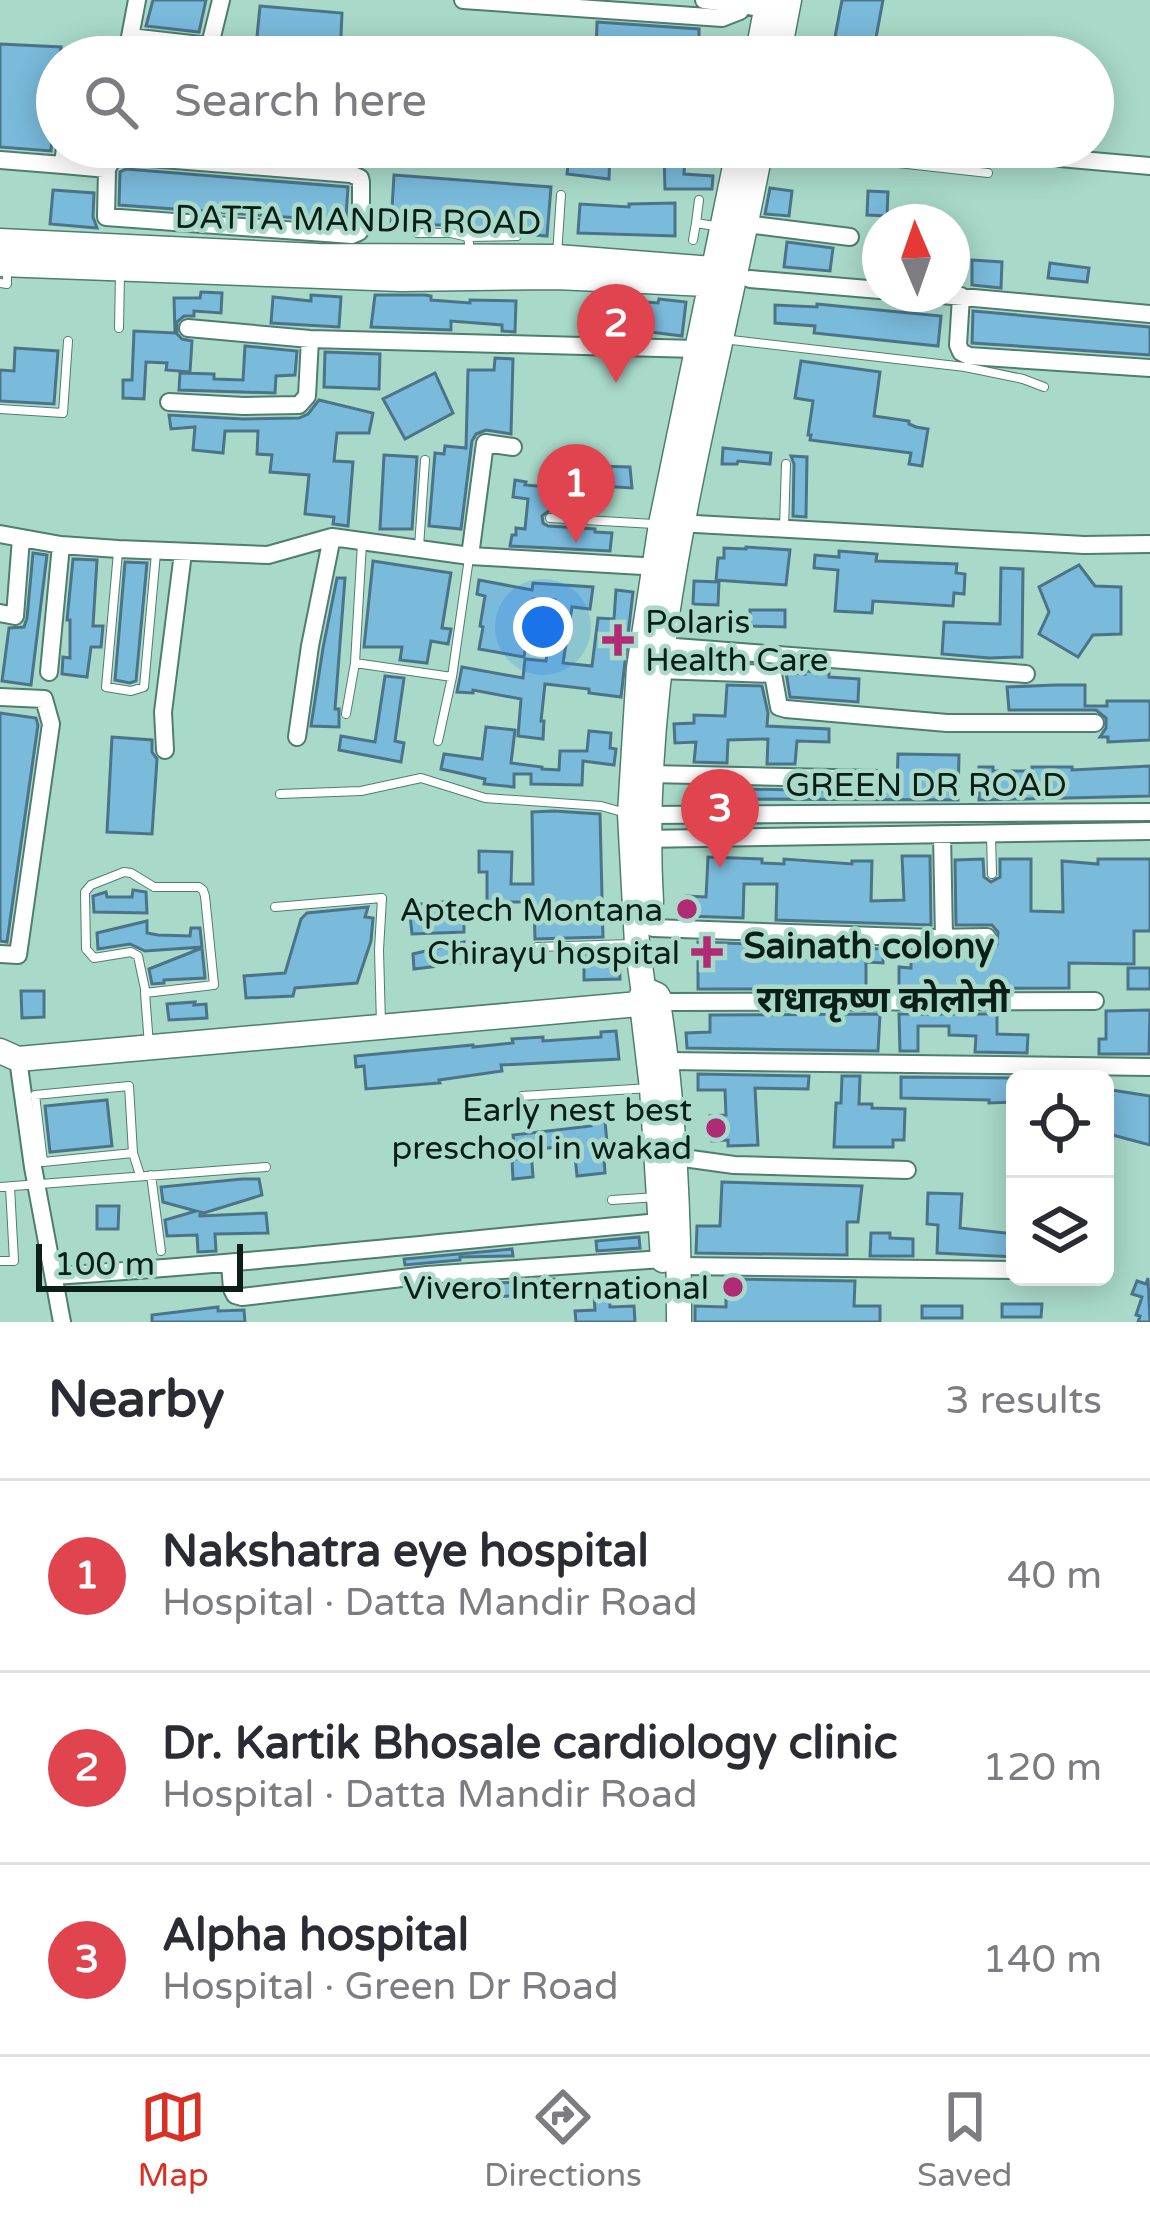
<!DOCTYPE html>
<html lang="en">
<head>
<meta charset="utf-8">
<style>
  body { margin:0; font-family:"Varela Round","Noto Sans Devanagari",sans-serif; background:#f7f7f7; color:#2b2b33 }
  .controls { position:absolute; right:36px; bottom:36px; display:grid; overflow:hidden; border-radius:18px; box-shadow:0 6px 30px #0003 }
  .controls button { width:108px; height:108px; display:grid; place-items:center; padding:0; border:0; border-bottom:3px solid #e1e1e2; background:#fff; color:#2b2b33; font:60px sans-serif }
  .compass { position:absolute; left:862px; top:204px; width:108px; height:108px; border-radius:50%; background:#fff; box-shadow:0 6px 30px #0003; rotate:358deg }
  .scale { position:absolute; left:36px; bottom:30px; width:207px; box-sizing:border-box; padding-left:12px; border:6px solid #0b1e18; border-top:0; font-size:33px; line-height:42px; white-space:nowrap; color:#0b1e18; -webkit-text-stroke:9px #a9dac9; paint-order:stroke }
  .you { position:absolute; left:543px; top:627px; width:42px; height:42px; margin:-30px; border:9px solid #fff; border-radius:50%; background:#1a73e8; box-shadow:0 0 0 18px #1a73e833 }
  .badge { display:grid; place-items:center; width:78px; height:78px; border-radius:50%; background:#d93025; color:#fff; font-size:39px; font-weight:700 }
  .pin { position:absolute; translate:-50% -99px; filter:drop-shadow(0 3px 6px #0008) }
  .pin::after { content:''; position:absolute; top:63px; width:42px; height:36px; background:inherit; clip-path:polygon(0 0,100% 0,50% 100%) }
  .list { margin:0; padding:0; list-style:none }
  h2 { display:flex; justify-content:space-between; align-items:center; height:156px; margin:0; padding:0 48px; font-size:51px }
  h2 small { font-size:39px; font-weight:400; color:#7c7c81 }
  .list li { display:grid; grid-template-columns:78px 1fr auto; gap:36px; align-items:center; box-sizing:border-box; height:192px; padding:0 48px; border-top:3px solid #e1e1e2 }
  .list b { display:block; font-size:45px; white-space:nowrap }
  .list p { margin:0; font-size:39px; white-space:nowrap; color:#7c7c81 }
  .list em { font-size:39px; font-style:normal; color:#7c7c81 }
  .icon { flex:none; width:66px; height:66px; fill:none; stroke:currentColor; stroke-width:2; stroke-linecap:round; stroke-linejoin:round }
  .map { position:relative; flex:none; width:1150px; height:1322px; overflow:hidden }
  .search { position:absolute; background:#fff; box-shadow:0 6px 30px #0003; left:36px; right:36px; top:36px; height:132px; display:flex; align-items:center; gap:30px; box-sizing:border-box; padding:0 42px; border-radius:66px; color:#7c7c81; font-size:45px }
  .sheet { height:732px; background:#fff }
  nav { display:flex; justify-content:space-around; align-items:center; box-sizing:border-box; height:168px; border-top:3px solid #e1e1e2; background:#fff; font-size:33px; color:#7c7c81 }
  nav a { display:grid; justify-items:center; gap:6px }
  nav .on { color:#d93025 }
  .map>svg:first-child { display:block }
</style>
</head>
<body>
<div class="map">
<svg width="1150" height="1322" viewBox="0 0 1150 1322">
  <rect width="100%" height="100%" fill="#a9dac9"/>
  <path fill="#7abadb" stroke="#4c7489" stroke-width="3" d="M153,0h53l-7,32 -53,-6z
    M842,0h41l-8,43 -40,-6z
    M260,6l82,7 -2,44h-85z
    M597,22l102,7v24l-34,-1v5l-69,-3z
    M0,44l61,3 -1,10h-3l-6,94 -51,-4z
    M570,147h40l-1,32 -42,-5z
    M664,154l21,1 -1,19 29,2 -1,13h-47z
    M126,169l222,18 -2,31h-4l-1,3 -222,-16 1,-33z
    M394,175l157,12 -4,49 -22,-2 -8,-6 -48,1 -18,-4h-60z
    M770,188l22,3 -3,25 -24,-2z
    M53,190l41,3 -1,24 4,11 -47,-4z
    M868,191l20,1 -1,24 -20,-1z
    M675,203v33l-97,-3 2,-29 49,3v-3z
    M787,242l46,6 -3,23 -46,-4z
    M972,260l30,2 -1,26 -29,-3z
    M1050,263l39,5 -2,14 -39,-4z
    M201,292l21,1 -1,20 -27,-2v5h-10l-7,6v12l5,5 10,2 -2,31 -24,-2 1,-7 -21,-1 -2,37 -21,-1v-18h9l2,-49 41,2 -1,-35h26z
    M311,295l30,2 -2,30 -68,-4 2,-26 38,4z
    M375,295h50l6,1v4l39,3v-3l46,1 -1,31 -13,-1v-6l-51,-4v9l-80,-3z
    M659,299l27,3 -4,34 -63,-8 3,-28 36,3z
    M817,304l124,12 -3,30 -124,-13 1,-7 -40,-3v-18l42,2z
    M973,311l177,16v28l-178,-12z
    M245,346l52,5 -2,24 -19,1 -1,17 -96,-3 1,-17 34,1v5l29,1z
    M15,348l43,3 -4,53 -54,-3v-31l14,1z
    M325,352l55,2 -1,35 -55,-2z
    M495,358l18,1 -2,75 -25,-4 -10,4 -4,7 -11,88 -32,-3 6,-73 9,1 1,-8 21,2 2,-78h26z
    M801,361l79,11 -6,44 35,5v3l7,3 12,2 -6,37 -13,-2 2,-11 -101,-13 1,-5h-3l5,-34 -18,-3z
    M435,373l18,40 -48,26 -22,-40z
    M319,400l54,13 -4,20h-32l-3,28 19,1 -5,64 -15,-2 1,-7 -29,-3 4,-39 -39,-3 2,-17 -15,-1 1,-23h-33l-2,22 -30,-3 2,-23 -24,2 -2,-14 74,4 56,-1 9,-4z
    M723,448l48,5 -1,11 -32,-3 -1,3h-15z
    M384,455l33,2 -5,72h-32z
    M791,456l16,1 -1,60 -13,-1 1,-52z
    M561,465l69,2 2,21 -33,-2 -2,26 -47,-2 -8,6 1,7 5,3 47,3v3l17,1 -2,18 -100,-5 2,-11h4v-7l9,1 3,-30 -15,-2 2,-17 11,2 -1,3 36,3z
    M746,547l44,3 -4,35 -70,-5 2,-22h6v-10l22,1z
    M839,551l38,3 -1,7 81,3 -1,9 9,1 -1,20 -10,-1 -1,13 -80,-5 -1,12 -37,-2 3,-41 -24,-2 1,-13 24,2z
    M33,553l14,2 -16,130 -29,-4 7,-53 15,-1 3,-9z
    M73,559l24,1 -4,66h10l-2,21h-10l-4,30 -25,-3 1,-17 7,1v-38h-3z
    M373,561l78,12 -9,55 9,1 -3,15 -17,-3 -4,22 -27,-3 2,-13h-38z
    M125,562l22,1 -11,118 -6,2 -15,-3z
    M1079,565l16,21 26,1v47l-28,1 -15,22 -39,-23 10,-22 -10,-25z
    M1001,568l22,1 -1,88 -33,1 -47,-4 2,-32 56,2z
    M337,578h8l-10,131h4v18l-28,-1 12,-78z
    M479,580l53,10 1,-7 60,4 -3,22 -18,-2 -9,56 29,3 6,-48 16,1 2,-29 17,2 -12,105 -32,-4v-4l-44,-5 -4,37h3l-1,18 -25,-3 3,-37 -48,-9v3l-16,-1 5,-25 61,11 2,-19 21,2 9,-61 -22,-1 -9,58 -45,-8 4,-22 -3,-1 5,-30 -8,-2z
    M694,581l25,1 -1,23 -25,-1z
    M750,610h35v17l-35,-1z
    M805,671l24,1v5l30,2 -1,23 -68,-5 -4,-25 19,2z
    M385,676l19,2 -9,63 9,2 -3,19 -62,-12 2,-14 34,6z
    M727,685l35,1 6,27 -1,13 62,3v13l-32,-1 -2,23h-28l1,-25 -40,1 -1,23 -33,-1 2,-20 -21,1 -1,-19 20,-1v-8l31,1z
    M1055,685h30v21h22v-5h43v39l-42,2v-5h-8l6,-9v-10l-10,-8h-87l-2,-23z
    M0,713l36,5 2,7 -31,217 -7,-1z
    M486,727l29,3 -4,33 31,4v2l17,1 1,-19h27l2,-20 22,2 -1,15 6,1 -2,16 -31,-4 -1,24 -51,-1v-10h-17v13l-30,-3 1,-5 -44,-10 3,-15 38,5z
    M112,737l40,3v12l5,7 -5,75 -45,-2z
    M898,754l61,1 -1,45 -224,-1 -15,-3 -17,-8 179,4 10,-7h6z
    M1150,766v30l-171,4v-33h14v4h39v-4h40v3z
    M554,811l46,3 3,123 -68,2 -1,-37h-47v-30h-8v-21l33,1 -1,32h22l-1,-72z
    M902,856h28l1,69 -155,-5 1,-36h-33l-1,34 -56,-2v-20l19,1 2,-40 54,2v4l22,1v-5l68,5v-3h20l-1,40 33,-1z
    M983,859l1,18 7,5 9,-5v-18h31v52l32,1 -1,-51 36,3v-5h52v72h-16v33l-65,-1v25l-170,1v-22l12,1v-18h76l10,-6 1,-12 -6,-7h-36l-1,-65z
    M133,890l13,2 1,21 -53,-1 -1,-16 13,-4 1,5h25z
    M443,902l25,1 1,19 -5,1v9l-52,2 -3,-29z
    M368,907l-3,10 8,1 -2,23 -14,42 -62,5 -2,8 -47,2 -2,-22 41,-3 16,-54 6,-6z
    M147,921v12l11,2 32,1 1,-8h9l2,19 -57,4 -15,-7 -32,5 -1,-16z
    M464,942v21l-50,6 -1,-15z
    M698,942l185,7v14l-17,-1v27h-168z
    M202,948l3,30 -41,2v3l-12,1 -3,-15z
    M619,953l1,26 -36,1v-19h-9v-7z
    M1128,968h22v21h-22z
    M21,991h23v26l-22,1z
    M195,1002l-1,3 12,-1 1,14 -38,2 -2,-16z
    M1150,1010l-1,44h-50v-15h7v-28z
    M880,1014l-2,37 -191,-3 -1,-15 24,-1v-17z
    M899,1014h98v20l31,1 -1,18 -52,-1 1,-16 -27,-1v-9h-31v25h-18z
    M616,1031l3,28 -118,6 1,6 -63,9 1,3 -74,6 -2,-23 -8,1 -1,-11 118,-11v2l40,-4 -1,-4 31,-2v4l58,-4v-5z
    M698,1074l111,2 -1,13 -53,-1 3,57 -30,1v-6l-16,1 -2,-25 16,-1 -1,-25h-27z
    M842,1076h18l-1,28h13v4l33,1 -1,31h-11v7h-59l2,-44h5z
    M901,1077l126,1v1h-12v23l-26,1v-3l-88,-2z
    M1105,1089l45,7v49l-45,-12z
    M107,1100l5,46 -62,6 -5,-46z
    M604,1110l3,33h-4l2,30 -28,3 -3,-31 -43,5 2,27 -20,2 -1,-19 4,-1 -3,-24 78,-9 -1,-15z
    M242,1179h17l3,16 -58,18 -4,-1v4l66,-3 2,20 -53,1 1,17 -18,1 -1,-17 -30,1 -2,-16 31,-9 -33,-9 -2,-15z
    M722,1182l140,4 -4,36h-11v33l-151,-2 1,-27h23z
    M928,1193l34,1 -2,34 55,6v23l-78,-4 1,-28 -11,-1z
    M97,1206h22l-1,23h-21z
    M871,1233h19v5l23,1v17h-43z
    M639,1237l1,11 -43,3 -1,-10z
    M512,1249l1,7 -53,1v3l-55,5 -1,-6z
    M1148,1278l2,44h-12l2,-6 -4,-1 6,-18 -10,-3 5,-13 9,3z
    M554,1279l1,15 -67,3 -1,-13z
    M726,1279l129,2 -1,25h26v16h-185v-16l31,1z
    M609,1295l1,12 24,-1 1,16h-59l-1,-11 20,-1 -1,-14z
    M1002,1304h40l-1,13h-39z
    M922,1306h40v12h-40z
    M218,1307v4l26,-1 1,12h-93v-7z"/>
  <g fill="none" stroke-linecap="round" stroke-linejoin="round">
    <g stroke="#4f7d6e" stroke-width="10">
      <path id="lane" d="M763,148l225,25
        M699,200l-3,23 25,4
        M417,233h34l17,4 2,13
        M468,237l49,-1
        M693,240l3,-17
        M557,255l4,-60
        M0,283l7,1v-13
        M119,328l1,-54
        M723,339l242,28 58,12 21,8
        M0,409l63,4 5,-72
        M550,518l104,6
        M784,527l2,-63
        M419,547l6,-87
        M118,552l-12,135 25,4 13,-4 12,-134
        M355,663l97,14
        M346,714l9,-51 7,-120
        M438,741l14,-64 17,-119
        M280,794l81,-3 60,-13 64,20 116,8 25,7
        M991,835l1,39
        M275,907l107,-9 -3,52 2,74
        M537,947l93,-3
        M145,993l69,-8 -9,-89 -2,-6 -4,-3h-45l-23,-14 -7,-1 -33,13 -6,7 1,57 8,9 37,-6 7,4 7,33v4l4,52
        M522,1096l128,-8
        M133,1153l-90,9 -8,-67 94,-9 4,67 7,22
        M151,1175l10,76
        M0,1187l266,-20
        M612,1200l45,-3
        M0,1261h14l-4,-74"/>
    </g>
    <g stroke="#4f7d6e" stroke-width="20">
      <path id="street" d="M137,0l-7,37 79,9
        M463,0l259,18 18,-7 3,-6 23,4
        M704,0l39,5
        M207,57l14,-57
        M513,57l22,-6 49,6
        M932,147l218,19
        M314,148v-1
        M0,160l63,5 2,-18
        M63,165l44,4 6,-11 12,-2 226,18 9,4 1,4v46l-2,4 -7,3 -246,-18 1,-48
        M746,224l104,13
        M750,279l130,11
        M930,294l220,20
        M961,296l-3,49 3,7 8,4 181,12
        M188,328l122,11 387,10
        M169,402l75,4 55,-1 8,-9 3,-57
        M677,523l407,22 66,-1
        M0,534l61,11 57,4 150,6 64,-18 138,19 190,11
        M470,556l15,-113 28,4
        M0,613l15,3 6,-78
        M662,646l364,28
        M658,670l115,4 6,33 7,2 161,14h148
        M49,672l12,-127
        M0,697l44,2 7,25 -33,231 -18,-1
        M297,737l13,-91 22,-109
        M165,750l-2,-38 20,-159
        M650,774l230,5
        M643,815l507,-3
        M942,834l2,104
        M641,839l509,-8
        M653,928l280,10 54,-1
        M661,1002l434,-1
        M18,1059l15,108 29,155
        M667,1061l483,6
        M669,1156l65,9 173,5
        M230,1264l2,25 3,6 7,2 185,-22 236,-16
        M679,1266l336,4
        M54,1276c202,-13 404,-36 606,-54"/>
    </g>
    <g stroke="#4f7d6e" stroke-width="27">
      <path id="secondary" d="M757,57l11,-57
        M778,57l11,-57
        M0,241l318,15 239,1 169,13
        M0,264l401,15 155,-2 151,7
        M651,902c-15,-257 63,-505 110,-755
        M644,994l-7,-50 -7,-130 9,-146 22,-144 78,-377
        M659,1009c16,104 20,208 20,313
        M643,1012l9,76 11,172
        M0,1051l18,8 621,-55 2,-7 9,-5 7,3 4,7 -2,7 -8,5 -8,-2 -4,-8"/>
    </g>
    <use href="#lane" stroke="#fff" stroke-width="8"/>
    <use href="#street" stroke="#fff" stroke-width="16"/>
    <use href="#secondary" stroke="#fff" stroke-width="24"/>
  </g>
  <g fill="#af2c75" stroke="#a9dac9" stroke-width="4.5">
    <path d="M612 622h12v12h12v12h-12v12h-12v-12h-12v-12h12z"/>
    <circle cx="687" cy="909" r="12"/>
    <path d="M701 934h12v12h12v12h-12v12h-12v-12h-12v-12h12z"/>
    <circle cx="716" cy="1128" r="12"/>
    <circle cx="733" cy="1287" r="12"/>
  </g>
  <g text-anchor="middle" stroke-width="9" stroke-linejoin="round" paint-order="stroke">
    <g font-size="33" fill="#0b1e18" stroke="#a9dac9">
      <text transform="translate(358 219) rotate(1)" y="12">DATTA MANDIR ROAD</text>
      <text x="926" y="796">GREEN DR ROAD</text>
    </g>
    <g font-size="33" fill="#0b1e18" stroke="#a9dac9" text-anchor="end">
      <text x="645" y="633" text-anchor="start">Polaris<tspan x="645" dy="38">Health Care</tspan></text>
      <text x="663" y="921">Aptech Montana</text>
      <text x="680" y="964">Chirayu hospital</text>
      <text x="692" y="1121">Early nest best<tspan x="692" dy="38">preschool in wakad</tspan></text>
      <text x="709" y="1299">Vivero International</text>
    </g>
    <g font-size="36" font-weight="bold" fill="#0b1e18" stroke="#a9dac9">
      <text x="869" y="958">Sainath colony</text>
      <text x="883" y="1012">राधाकृष्ण कोलोनी</text>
    </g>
  </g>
</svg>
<div class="controls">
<button><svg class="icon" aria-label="locate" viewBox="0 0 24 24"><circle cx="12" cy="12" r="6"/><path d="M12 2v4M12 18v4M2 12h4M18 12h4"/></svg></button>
<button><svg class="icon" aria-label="layers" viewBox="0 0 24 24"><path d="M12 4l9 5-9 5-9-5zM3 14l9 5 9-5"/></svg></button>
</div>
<svg class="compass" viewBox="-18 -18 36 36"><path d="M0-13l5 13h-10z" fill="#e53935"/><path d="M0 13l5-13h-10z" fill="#7c7c81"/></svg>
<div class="scale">100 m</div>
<div class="you"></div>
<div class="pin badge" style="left:576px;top:543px;background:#e0444e">1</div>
<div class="pin badge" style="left:616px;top:383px;background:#e0444e">2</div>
<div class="pin badge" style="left:720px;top:868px;background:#e0444e">3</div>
<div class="search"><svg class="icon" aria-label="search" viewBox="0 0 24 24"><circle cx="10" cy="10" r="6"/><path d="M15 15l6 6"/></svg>Search here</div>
</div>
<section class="sheet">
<h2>Nearby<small>3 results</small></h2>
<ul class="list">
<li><span class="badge" style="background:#e0444e">1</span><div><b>Nakshatra eye hospital</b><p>Hospital · Datta Mandir Road</p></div><em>40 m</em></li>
<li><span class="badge" style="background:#e0444e">2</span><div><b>Dr. Kartik Bhosale cardiology clinic</b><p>Hospital · Datta Mandir Road</p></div><em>120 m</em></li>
<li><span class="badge" style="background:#e0444e">3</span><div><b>Alpha hospital</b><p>Hospital · Green Dr Road</p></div><em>140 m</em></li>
</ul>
</section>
<nav>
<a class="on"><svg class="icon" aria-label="map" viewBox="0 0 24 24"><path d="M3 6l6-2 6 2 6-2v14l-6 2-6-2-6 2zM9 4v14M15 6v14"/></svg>Map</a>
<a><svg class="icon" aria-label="directions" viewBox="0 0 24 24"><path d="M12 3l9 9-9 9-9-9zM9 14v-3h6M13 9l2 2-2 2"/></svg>Directions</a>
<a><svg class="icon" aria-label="saved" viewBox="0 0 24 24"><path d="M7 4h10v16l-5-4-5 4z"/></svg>Saved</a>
</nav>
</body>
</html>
